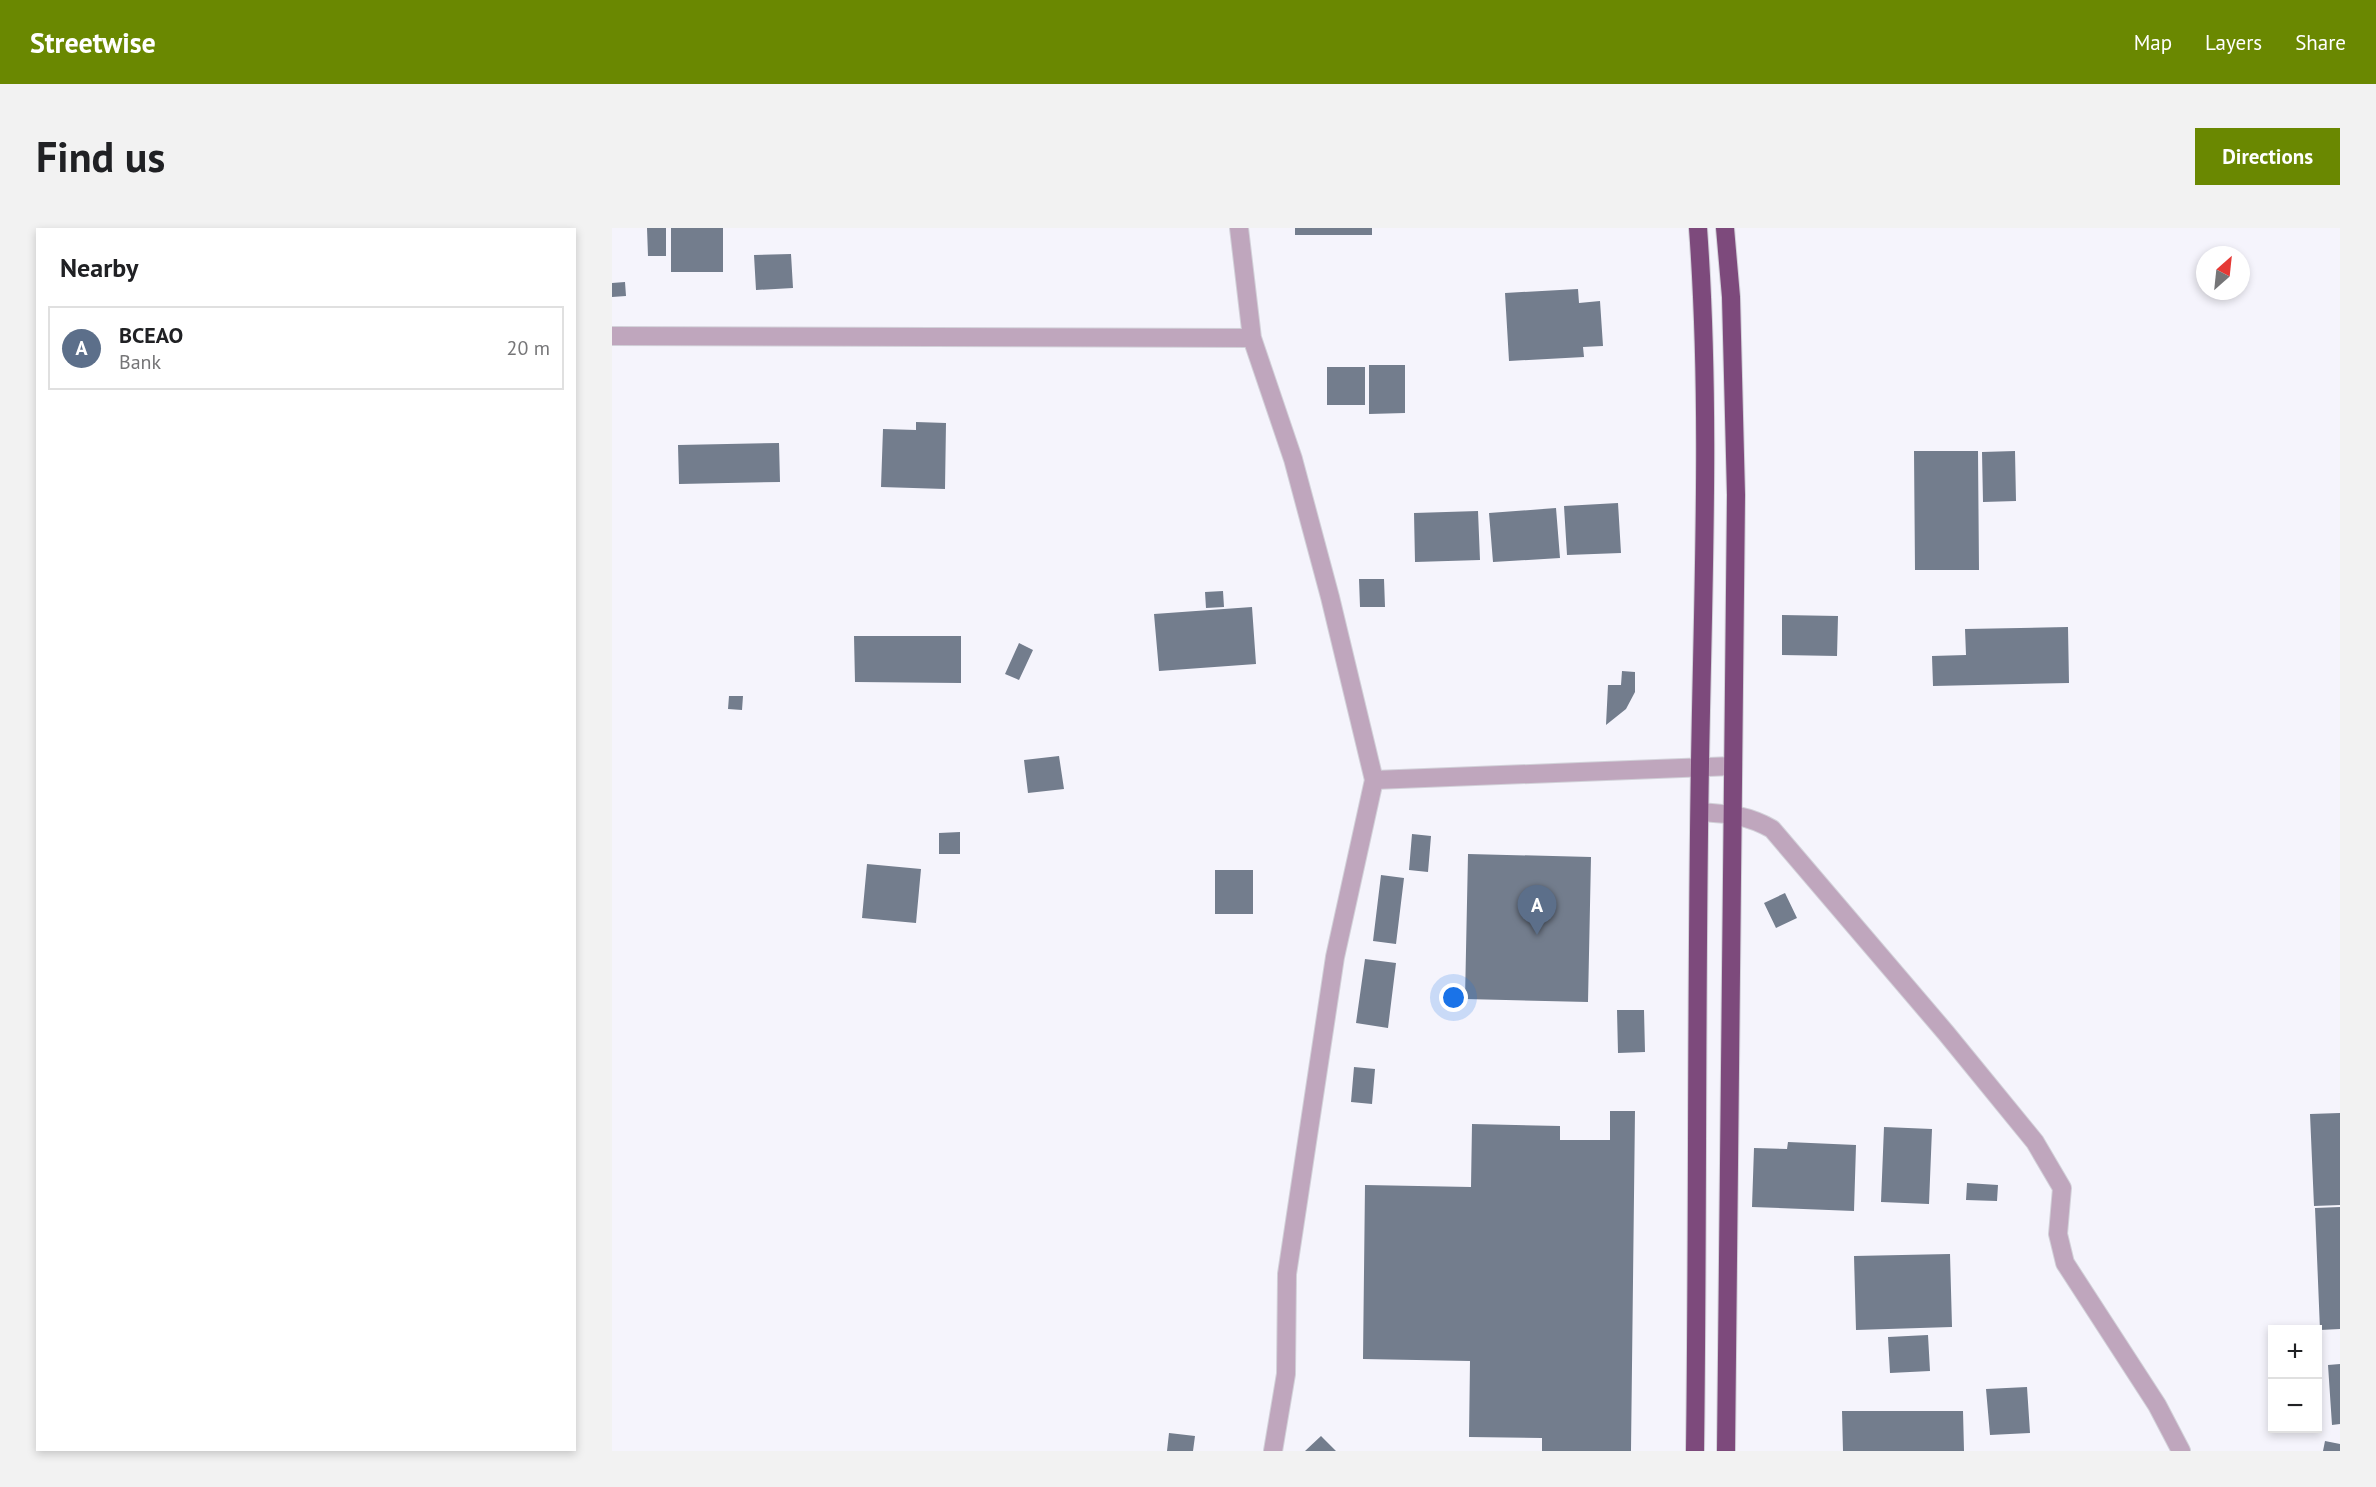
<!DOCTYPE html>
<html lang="en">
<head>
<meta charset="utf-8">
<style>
  body { margin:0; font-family:"PT Sans",sans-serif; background:#f2f2f2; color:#202124 }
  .controls { position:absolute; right:18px; bottom:18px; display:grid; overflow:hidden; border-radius:0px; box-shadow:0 3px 9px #0003 }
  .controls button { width:54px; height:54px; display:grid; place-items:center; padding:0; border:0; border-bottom:2px solid #e0e0e0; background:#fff; color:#202124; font:30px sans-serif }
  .compass { position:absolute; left:1584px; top:18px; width:54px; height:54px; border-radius:50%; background:#fff; box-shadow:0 3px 9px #0003; rotate:27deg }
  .you { position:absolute; left:842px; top:770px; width:21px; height:21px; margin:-15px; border:4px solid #fff; border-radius:50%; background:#1a73e8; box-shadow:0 0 0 9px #1a73e833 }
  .badge { display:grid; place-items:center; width:39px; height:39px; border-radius:50%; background:#6a8801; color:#fff; font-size:20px; font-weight:700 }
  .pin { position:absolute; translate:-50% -50px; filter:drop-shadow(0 2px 3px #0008) }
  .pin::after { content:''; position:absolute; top:32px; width:21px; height:18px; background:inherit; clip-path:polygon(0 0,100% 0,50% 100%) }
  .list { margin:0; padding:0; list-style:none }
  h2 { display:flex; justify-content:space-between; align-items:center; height:78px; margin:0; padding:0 24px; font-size:26px }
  h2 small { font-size:20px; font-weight:400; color:#757577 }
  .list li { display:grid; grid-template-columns:39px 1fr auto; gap:18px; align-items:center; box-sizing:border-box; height:84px; margin:0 12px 12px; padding:0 12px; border:2px solid #e0e0e0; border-radius:0px }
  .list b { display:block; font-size:22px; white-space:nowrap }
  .list p { margin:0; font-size:20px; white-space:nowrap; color:#757577 }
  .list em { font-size:20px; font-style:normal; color:#757577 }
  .map { position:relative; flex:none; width:1728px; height:1223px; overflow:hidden; border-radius:0px }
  header { display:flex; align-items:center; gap:36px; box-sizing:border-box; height:84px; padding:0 30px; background:#6a8801; color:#fff }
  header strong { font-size:28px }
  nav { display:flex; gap:33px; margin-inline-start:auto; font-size:21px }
  .intro { display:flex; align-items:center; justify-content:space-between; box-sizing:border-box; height:144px; padding:0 36px }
  h1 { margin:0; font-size:42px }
  .button { padding:15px 27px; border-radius:0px; background:#6a8801; color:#fff; font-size:21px; font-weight:700 }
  main { display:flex; gap:36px; padding:0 36px }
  aside { flex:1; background:#fff; border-radius:0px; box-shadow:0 3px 9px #0003 }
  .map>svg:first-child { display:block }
</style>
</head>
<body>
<header>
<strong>Streetwise</strong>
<nav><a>Map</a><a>Layers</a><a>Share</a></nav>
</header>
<div class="intro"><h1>Find us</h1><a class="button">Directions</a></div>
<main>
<aside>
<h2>Nearby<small></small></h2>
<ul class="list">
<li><span class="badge" style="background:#5c6f8a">A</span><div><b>BCEAO</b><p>Bank</p></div><em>20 m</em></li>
</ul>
</aside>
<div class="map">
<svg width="1728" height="1223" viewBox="0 0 1728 1223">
  <rect width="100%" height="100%" fill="#f5f4fc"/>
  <path fill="#737d8d" d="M35,0h19v28h-18z
    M59,0h52v44h-52z
    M683,0h77v7h-77z
    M179,26l2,34 -37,2 -2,-35z
    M13,54l1,14 -14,1v-14z
    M966,61l1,14 21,-2 3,45 -20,1 1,10 -75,4 -4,-68z
    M757,137h36v48l-36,1z
    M715,139h38v38h-38z
    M304,194l30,1 -1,66 -64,-2 2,-58 33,1z
    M167,215l1,39 -101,2 -1,-39z
    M1302,223h64l1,119h-64z
    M1403,223l1,50 -33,1 -1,-50z
    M1006,275l3,50 -54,2 -3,-49z
    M944,280l4,50 -67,4 -4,-49z
    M866,283l2,49 -65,2 -1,-49z
    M747,351h25l1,28h-25z
    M611,363l1,16 -18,1 -1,-16z
    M640,379l4,57 -97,7 -5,-57z
    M1170,387l56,1 -1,40 -55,-1z
    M1456,399l1,56 -136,3 -1,-30 34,-1 -1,-26z
    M242,408h107v47l-106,-1z
    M407,415l14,7 -14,30 -14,-6z
    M1010,443l13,1v20l-9,17 -20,16 2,-40h13z
    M117,468h14l-1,14 -14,-1z
    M447,528l5,33 -36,4 -4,-33z
    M348,604v22h-21v-21z
    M800,606l19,2 -3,36 -19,-2z
    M856,626l123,3 -3,145 -123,-3z
    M255,636l54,5 -5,54 -54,-5z
    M603,642h38v44h-38z
    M769,647l23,3 -8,66 -23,-3z
    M1173,665l12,25 -21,10 -12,-25z
    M753,731l31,4 -8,65 -32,-5z
    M1005,782h27l1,42 -27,1z
    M742,839l21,2 -3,35 -21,-2z
    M998,883h25l-4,340h-89v-13l-73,-1 1,-76 -107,-2 2,-174 106,2 1,-63 88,2v14h50z
    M1728,885v92l-26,1 -4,-92z
    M1272,899l48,2 -3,75 -48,-2z
    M1176,914l68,3 -2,66 -102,-4 2,-59 33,1z
    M1355,955l31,2 -1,16 -31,-1z
    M1728,979v122l-20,1 -5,-122z
    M1338,1026l2,73 -96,3 -2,-74z
    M1316,1107l2,36 -40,2 -2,-36z
    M1728,1136v60l-8,1 -4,-60z
    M1415,1159l3,46 -40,2 -4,-46z
    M1230,1183h121l1,40h-121z
    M557,1205l26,3 -2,15h-26z
    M709,1208l15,15h-31z
    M1713,1213l15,3v7h-17z"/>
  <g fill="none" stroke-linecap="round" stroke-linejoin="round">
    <g stroke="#d2d1d9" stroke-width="20">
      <path id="minor" d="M627,0l13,110 41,121 37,138 44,183 -39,177 -48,317 -1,100 -13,77
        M0,108l640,2
        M762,552l359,-14
        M1089,584c28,2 46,3 71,17l174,204 89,109 27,46 -4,46 7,29 92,142 24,46"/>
    </g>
    <g stroke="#d2d1d9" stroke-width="20">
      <path id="highway" d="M1113,0l6,69 5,198 -10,956
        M1083,1223c3,-229 1,-459 5,-688 3,-179 11,-357 -2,-535"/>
    </g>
    <use href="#minor" stroke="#bfa6bd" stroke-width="18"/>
    <use href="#highway" stroke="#7d4a7c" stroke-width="18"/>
  </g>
</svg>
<div class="controls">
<button>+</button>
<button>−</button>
</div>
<svg class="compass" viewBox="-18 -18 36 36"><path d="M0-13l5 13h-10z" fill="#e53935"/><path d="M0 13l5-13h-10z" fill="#757577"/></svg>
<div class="you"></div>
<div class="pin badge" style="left:925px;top:707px;background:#5c6f8a">A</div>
</div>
</main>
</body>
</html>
